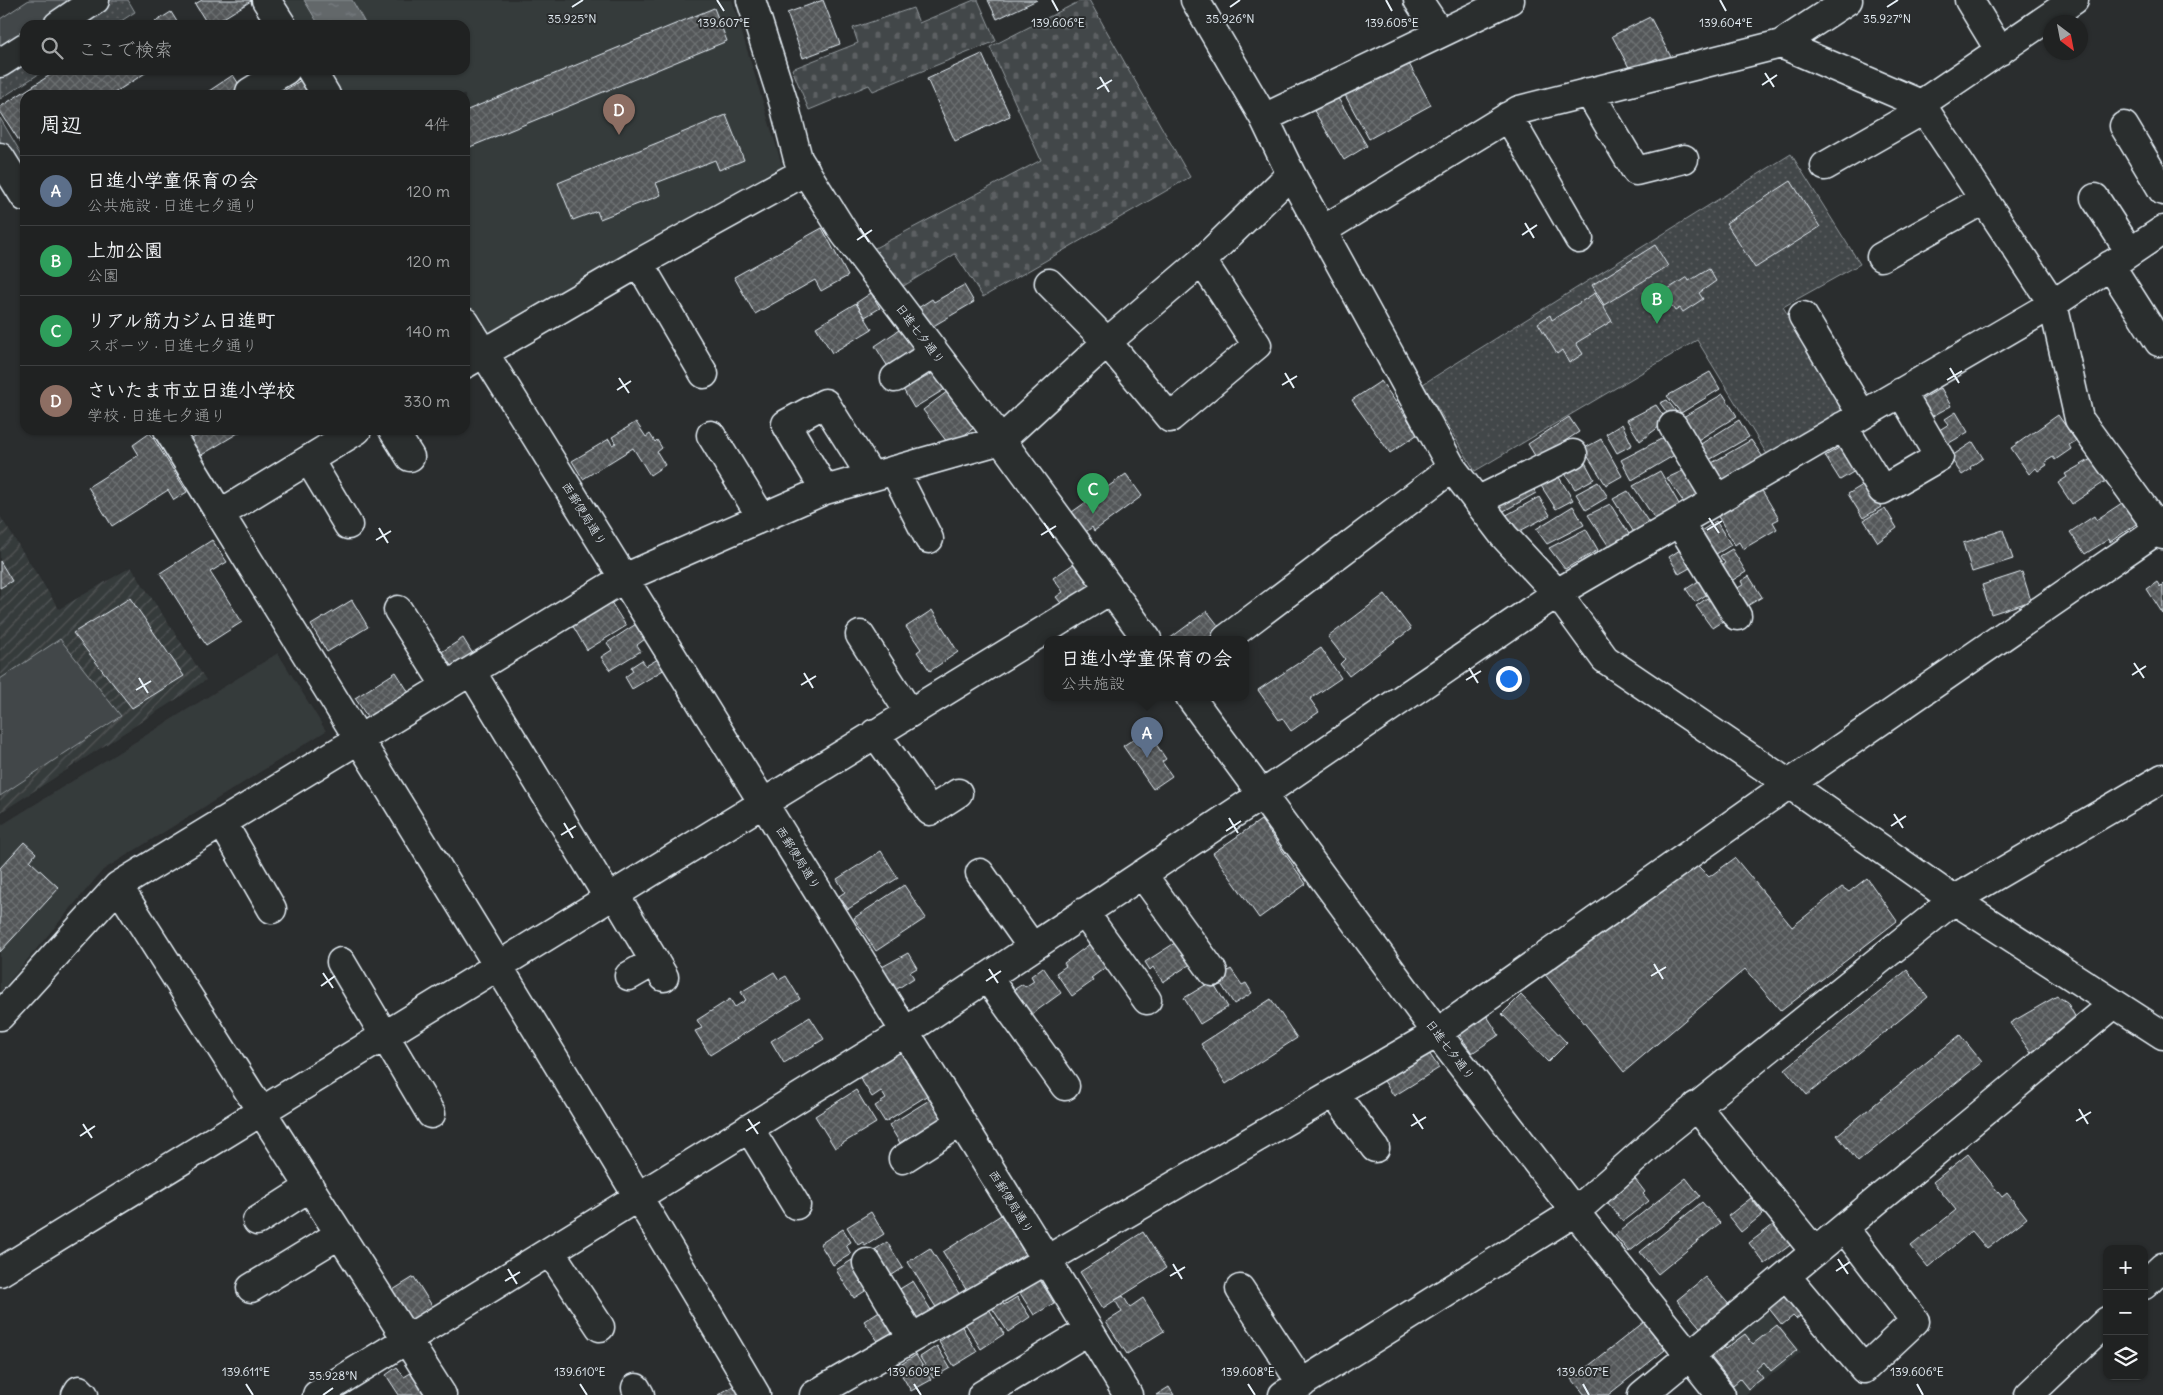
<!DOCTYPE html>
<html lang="ja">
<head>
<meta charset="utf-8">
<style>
  body { margin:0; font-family:Delius,"Klee One",sans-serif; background:#282a2a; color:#f1f3f6 }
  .controls { position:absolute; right:15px; bottom:15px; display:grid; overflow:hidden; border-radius:10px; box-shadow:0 1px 4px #0004 }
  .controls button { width:45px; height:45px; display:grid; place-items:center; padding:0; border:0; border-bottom:1px solid #3d3f40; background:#202222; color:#f1f3f6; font:25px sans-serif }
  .compass { position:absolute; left:2043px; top:15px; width:45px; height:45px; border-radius:50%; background:#202222; box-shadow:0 1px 4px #0004; rotate:148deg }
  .you { position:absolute; left:1508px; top:678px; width:18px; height:18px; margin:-12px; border:4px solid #fff; border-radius:50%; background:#1a73e8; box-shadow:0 0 0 8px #1a73e833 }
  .badge { display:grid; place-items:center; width:32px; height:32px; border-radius:50%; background:#2563eb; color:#fff; font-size:16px; font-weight:700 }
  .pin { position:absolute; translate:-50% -41px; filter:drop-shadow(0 1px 2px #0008) }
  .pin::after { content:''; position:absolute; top:26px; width:18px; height:15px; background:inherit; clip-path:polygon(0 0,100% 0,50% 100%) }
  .popup { position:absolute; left:1044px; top:636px; width:205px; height:65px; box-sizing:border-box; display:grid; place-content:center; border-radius:10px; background:#202222; filter:drop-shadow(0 1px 4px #0005); font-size:16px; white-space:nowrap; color:#a2a4a5 }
  .popup b { font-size:19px; color:#f1f3f6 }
  .popup::after { content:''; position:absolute; left:50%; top:100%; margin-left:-10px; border:10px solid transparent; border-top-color:#202222 }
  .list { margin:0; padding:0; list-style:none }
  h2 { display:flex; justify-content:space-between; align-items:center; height:65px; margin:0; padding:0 20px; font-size:21px }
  h2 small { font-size:16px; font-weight:400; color:#a2a4a5 }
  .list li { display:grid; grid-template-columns:32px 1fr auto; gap:15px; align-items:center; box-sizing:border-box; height:70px; padding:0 20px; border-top:1px solid #3d3f40 }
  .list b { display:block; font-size:19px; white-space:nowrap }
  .list p { margin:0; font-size:16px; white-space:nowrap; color:#a2a4a5 }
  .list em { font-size:16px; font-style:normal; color:#a2a4a5 }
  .icon { flex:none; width:28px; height:28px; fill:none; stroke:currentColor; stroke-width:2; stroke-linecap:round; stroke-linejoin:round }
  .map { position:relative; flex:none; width:2163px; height:1395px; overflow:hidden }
  .search { position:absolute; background:#202222; box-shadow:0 1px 4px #0004; left:20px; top:20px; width:450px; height:55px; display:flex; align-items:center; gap:12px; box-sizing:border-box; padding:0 18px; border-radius:15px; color:#a2a4a5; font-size:19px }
  .panel { position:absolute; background:#202222; box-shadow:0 1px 4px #0004; left:20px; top:90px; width:450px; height:345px; border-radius:15px }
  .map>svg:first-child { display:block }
</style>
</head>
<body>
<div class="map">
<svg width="2163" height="1395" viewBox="0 0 2163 1395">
  <defs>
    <pattern id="industrial-furrows" width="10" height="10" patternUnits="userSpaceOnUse" patternTransform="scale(1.25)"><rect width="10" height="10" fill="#363a3b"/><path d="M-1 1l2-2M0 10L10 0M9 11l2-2" fill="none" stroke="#535758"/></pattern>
    <pattern id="cemetery-stones" width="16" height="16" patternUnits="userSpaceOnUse" patternTransform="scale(1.25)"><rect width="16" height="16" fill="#424648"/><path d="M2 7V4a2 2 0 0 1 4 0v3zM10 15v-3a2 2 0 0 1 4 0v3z" fill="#5d6163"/></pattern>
    <pattern id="park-dots" width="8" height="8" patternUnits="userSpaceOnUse" patternTransform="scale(1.25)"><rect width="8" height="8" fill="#424648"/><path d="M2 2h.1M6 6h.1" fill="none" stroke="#5d6163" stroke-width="1.8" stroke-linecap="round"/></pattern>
    <pattern id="water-ripples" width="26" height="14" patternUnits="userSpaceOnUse" patternTransform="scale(1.25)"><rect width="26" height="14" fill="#63686b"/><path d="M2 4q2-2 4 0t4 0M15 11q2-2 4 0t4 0" fill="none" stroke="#797e81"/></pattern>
    <pattern id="building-cross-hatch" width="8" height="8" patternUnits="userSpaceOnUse" patternTransform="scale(1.25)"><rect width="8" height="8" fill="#535759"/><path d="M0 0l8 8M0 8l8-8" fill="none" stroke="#6c7072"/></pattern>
  </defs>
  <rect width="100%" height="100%" fill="#2a2d2e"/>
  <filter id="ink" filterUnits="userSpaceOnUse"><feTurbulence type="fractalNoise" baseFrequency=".02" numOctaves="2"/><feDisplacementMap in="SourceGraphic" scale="10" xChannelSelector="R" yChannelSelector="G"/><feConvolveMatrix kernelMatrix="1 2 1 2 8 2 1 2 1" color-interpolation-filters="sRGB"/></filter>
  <g filter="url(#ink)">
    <path fill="#363a3b" d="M278,0h454l53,175 -292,163 -7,-3 -21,-34v-206h-128l-15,-25h143v-45h-171z
      M278,653l48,78 -223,139 -103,122v-166z
      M1762,1305l39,47 -56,43h-6l-34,-42z"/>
    <path fill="url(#industrial-furrows)" d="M0,516l59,93 72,-42 75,113 -206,133z"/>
    <path fill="#424648" stroke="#959ca0" d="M29,0h50l-38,25h-16v10l-25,17v-33z
      M0,118l25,42v31l-25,-41z
      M60,639l61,77 -121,80v-117z"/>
    <path fill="url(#cemetery-stones)" stroke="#959ca0" d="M974,0h4l18,41 -123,50 -4,-6 -60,25 -17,-41 66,-26 -5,-15 60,-20 6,15z
      M1082,0h7l101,177 -207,120 -28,-43 -53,33 -29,-38 168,-89 -51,-113z"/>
    <path fill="url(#park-dots)" stroke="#959ca0" d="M101,0h27l7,12 -20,13h-52z
      M25,50v20h20l-45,29v-32z
      M1791,154l69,110 -77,43 65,104 -78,48 -73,-119 -222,131 -52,-87z"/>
    <path fill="url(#water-ripples)" stroke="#989fa3" d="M304,0h48l14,25h-47z"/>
    <path fill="url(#building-cross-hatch)" stroke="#e8f1f8" d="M202,0h48l1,1 -39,24h-4l-13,-21z
      M823,0l17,44 -37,14 -16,-45z
      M988,0h49l-40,19z
      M714,8l13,33 -262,108v-38z
      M171,12l8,13h-23l-1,-3z
      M1650,17l21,40 -12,6 -2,-5 -26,13 -19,-35z
      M982,54l28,62 -55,25 -28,-62z
      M1407,60l24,45 -62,34 -24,-44z
      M58,70h92l-39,25h-86v55l-25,-39v-4z
      M233,75l11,17 -5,3h-31l-2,-2z
      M301,80l9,15h-33z
      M1336,95l31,51 -23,14 -31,-51z
      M726,115l18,45 -25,10 -4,-10 -59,23 5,12 -61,24 -3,-8 -24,9 -15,-37z
      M1791,181l29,46 -65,41 -29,-45z
      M822,228l26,48 -27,15 -6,-11 -60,34 -21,-37z
      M1655,245l13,21 -64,39 -12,-20z
      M1709,269l7,12 -17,12 4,6 -20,13 -3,-4 -5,3 -8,-12 5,-3 -4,-7 19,-12 2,4z
      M964,285l10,17 -44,26 -12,-20 14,-9 2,3z
      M871,293l9,15 -15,9 -9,-14z
      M1595,293l17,28 -36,22 7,11 -14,9 -7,-13 -5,4 -19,-31 12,-8 2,5z
      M856,303l16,26 -40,24 -16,-26z
      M902,328l16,25 -28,17 -15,-24z
      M935,372l10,17 -31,19 -14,-24 13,-7 4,5z
      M1710,372l10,17 -39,24 -14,-17z
      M1381,381l37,53 -28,19 -38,-53z
      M1941,388l10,18 -22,12 -10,-17z
      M948,391l27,36 -25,19 -27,-36z
      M1723,394l14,22 -44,27 -17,-22z
      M1667,400l11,14 -7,4 -11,-15z
      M1656,405l11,16 -27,20 -13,-21z
      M1956,412l12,20 -24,14 -8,-14 13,-8 -4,-5z
      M2058,415l18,26 -7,4 2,4 -16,11 -2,-3 -8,5 2,3 -9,6 -2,-3 -7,6 -18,-26z
      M1569,417l10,15 -42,27 -9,-15z
      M1739,420l10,17 -45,26 -8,-16z
      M636,422l10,15 4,-3 5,8 2,-2 5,8 -5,4 8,13 -15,10 -17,-27 -50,31 -11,-18 37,-22 3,6 4,-2 -4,-6z
      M1622,424l10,21 -15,8 -11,-19z
      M207,430h36l-43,26 -10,-16z
      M150,433l37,59 -13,8 -6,-10 -56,36 -24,-39 51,-32 -6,-10z
      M1665,437l13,16 -46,27 -11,-20z
      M1601,439l21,37 -16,9 -23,-36z
      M1751,440l14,20 -47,28 -13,-21z
      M1973,442l10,16 -13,9 1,2 -9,6 -12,-18z
      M1844,445l11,26 -15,9 -15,-24z
      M1579,451l15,28 -19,10 -16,-25z
      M2091,459l15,22 -34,23 -14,-21 9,-6 -2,-3z
      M1691,467l17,29 -21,11 -20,-29z
      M1554,469l19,31 -17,9 -20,-31z
      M1660,471l23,40 -24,14 -26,-39z
      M1126,474l16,22 -48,35 -2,-4 -6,5 -14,-20z
      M1529,481l7,12 -34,19 -8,-12z
      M1598,482l10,15 -22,13 -10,-16z
      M1866,483l15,24 -18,11 -15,-24z
      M1760,487l19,32 -6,3 4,7 -34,20 -4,-7 -4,3 -19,-32z
      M1628,491l23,35 -16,8 -22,-35z
      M1539,497l11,18 -34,18 -13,-16z
      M2125,501l14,21 -29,20 -1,-3 -24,15 -15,-22 24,-16 2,4z
      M1610,504l21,33 -21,11 -22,-33z
      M1573,506l11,19 -37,19 -11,-15z
      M1885,508l12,20 -19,14 -14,-22z
      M1716,521l15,24 -18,11 -15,-23z
      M1586,529l12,21 -33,19 -16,-21z
      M2003,530l10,29 -41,13 -9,-29z
      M212,540l15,22 -17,10 32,50 -36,23 -46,-72z
      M1686,546l11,18 -18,10 -10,-17z
      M1732,549l14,23 -18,11 -9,-16 6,-4 -5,-7z
      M0,561l12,20 -12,7z
      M1075,563l18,25 -28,20 -9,-11 7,-5 -10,-14z
      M2022,572l9,29 -40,13 -9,-29z
      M1749,576l13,21 -20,12 -10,-18 11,-6 -2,-4z
      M1705,577l9,13 -19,12 -9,-13z
      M2157,582l3,5 3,-3v30l-16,-25z
      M1385,594l26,35 -62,47 -9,-12 5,-5 -17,-22z
      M1716,597l13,20 -17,11 -16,-22 11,-8 2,3z
      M130,598l54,78 -52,32 -59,-75z
      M609,599l17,27 -39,24 -16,-27z
      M352,600l16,27 -41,25 -16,-27z
      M932,610l26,42 -28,19 -13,-19 4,-3 -15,-22z
      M1207,611l14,18 -14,10h-38z
      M636,624l9,15 -8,6 4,6 -31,19 -9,-13 11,-7 -5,-7z
      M463,638l13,21 -27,16 -12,-20z
      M1321,648l20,30 -31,21 9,13 -28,19 -9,-13 -3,2 -21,-30z
      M658,659l7,10 -33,20 -7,-12 8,-6 -2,-4 11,-7 4,6z
      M396,672l17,27 -41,25 -17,-26z
      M1143,733l9,13 4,-2 10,15 -4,3 10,14 -19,13 -30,-43z
      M1261,820l45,64 -47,34 -46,-65z
      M24,842l12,11 -6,8 29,27 -59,64v-84z
      M881,851l17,27 -50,31 -9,-13 6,-4 -8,-13z
      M1735,858l57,69 50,-40 7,5 18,-14 30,43 -116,90 -36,-42 -121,103 -81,-100 151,-110 15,15z
      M904,885l22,33 -50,33 -22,-33z
      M1094,941l16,23 -19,14 2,3 -21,15 -16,-23 10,-7 -2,-3z
      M1178,941l14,22 -29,19 -10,-15 -3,3 -5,-8z
      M908,953l9,15 -7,4 4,6 -20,13 -14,-23z
      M1043,967l18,26 -33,24 -15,-27 10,-6 2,3 9,-6 -3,-5z
      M1231,969l11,16 4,-2 6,10 -18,11 -17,-26z
      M1907,970l21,27 -121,98 -22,-26z
      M774,972l5,8 7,-4 14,23 -90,56 -15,-24 7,-3 -5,-8 33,-21 5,8 11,-7 -5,-8z
      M1212,981l16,26 -28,17 -16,-26z
      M1521,995l46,48 -19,19 -46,-48z
      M2057,996l10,6 9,16 -45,35 -21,-30z
      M1271,999l26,39 -71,46 -25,-40z
      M1487,1016l12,19 -27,18 -13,-19z
      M810,1017l14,22 -40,24 -13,-22z
      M1960,1035l22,27 -124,100 -21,-27z
      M901,1050l27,45 -43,27 -10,-16 11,-7 -5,-8 -9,6 -13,-21z
      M1427,1050l12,18 -45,28 -12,-18z
      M856,1090l20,33 -41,25 -20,-32z
      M931,1099l15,23 -35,22 -4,-6 -7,5 -11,-18z
      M1968,1154l34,43 5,-4 20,25 -40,31 -15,-18 -44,36 -17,-21 45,-36 -23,-28z
      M1632,1175l13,17 -2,2 6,7 -26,20 -20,-24z
      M1686,1178l14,18 -71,56 -14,-17z
      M1751,1198l12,16 -22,18 -13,-16z
      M1702,1202l18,21 -62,51 -18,-22z
      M871,1212l13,22 -19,12 -2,-4 -5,3 -11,-18z
      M1001,1215l24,39 -58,37 -24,-39z
      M1777,1222l16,21 -28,21 -16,-21z
      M843,1229l8,13 -5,3 5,9 -18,11 -13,-21z
      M1143,1232l23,36 -63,40 -23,-36z
      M887,1242l16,26 -17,11 -15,-27z
      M930,1248l30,47 -23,14 -29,-47z
      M852,1260l18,28 -16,10 -18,-28z
      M414,1277l22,35 -26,17 -22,-36z
      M1705,1277l27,31 -28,24 -27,-32z
      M1040,1280l14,23 -20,12 -14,-22z
      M913,1281l18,29 -17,11 -21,-28z
      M1788,1289l18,23 -10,7 -3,-3 -11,9 -15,-19z
      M1123,1296l7,11 13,-9 21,33 -37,23 -21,-32 16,-10 -7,-12z
      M1017,1297l13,20 -22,15 -16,-24 10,-6 2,3z
      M989,1309l15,25 -23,15 -16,-26z
      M881,1310l15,23 -16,11 -16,-23z
      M1644,1322l21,28 -57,45h-23l-13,-16z
      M961,1325l16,27 -23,14 -15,-24z
      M1777,1325l20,25 -26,21 -7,-9 -8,7 7,9 -15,11 -8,-10 -7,6 -25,-32 12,-10 5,6 20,-15 8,10z
      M937,1346l13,22 -17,10 -13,-21z
      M916,1355l15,25 -20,11 -14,-24z
      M397,1367l7,10 10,-6 15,24h-30l-13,-20z
      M736,1384l7,11h-25z
      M1169,1387l5,8h-18z"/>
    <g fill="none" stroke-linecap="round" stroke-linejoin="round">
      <g stroke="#e8f1f8" stroke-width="31">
        <path id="minor" d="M266,0l16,25
          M751,0l33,104 14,55 47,75 156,206 146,199
          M1195,0l69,118 27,56 161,294 52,68 53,57 48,66 184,125 165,116 209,135
          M1418,0l22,33
          M1969,0l31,51
          M58,25l37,-25
          M1781,44l140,60 132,200 26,115 84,116
          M0,63l25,-16
          M311,70l15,25
          M250,92l36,-22
          M1589,92l47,79 48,-12
          M1921,104l153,-104
          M1508,116l71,123
          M1264,118l246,-118
          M2124,126l39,65
          M0,157l25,40
          M1825,166l100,-57
          M2095,198l35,54
          M1323,230l196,-120 262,-66 67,-44
          M1881,257l102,-57
          M639,263l65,111
          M2110,265l49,77
          M1049,283l58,59 63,76 87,-73 -55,-84
          M1803,316l59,99
          M465,322l581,937 82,136
          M465,364l174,-101 167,-92
          M895,378l39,-25
          M1673,426l44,73
          M1843,426l39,64 57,-33 -38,-65
          M168,430c198,321 397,641 588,965
          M393,430l17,27
          M711,435l51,83
          M309,460l39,65
          M894,470l35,69
          M825,490l-39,-66 39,-21 46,73
          M1477,501l96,-47
          M220,514l137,-84
          M1679,522l58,94
          M398,610l48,76
          M860,635l49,77
          M1226,639l226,-171
          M471,671l137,226
          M1190,697l247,336 138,179 146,183
          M875,733l55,78 28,-18
          M222,822l50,87
          M980,873l52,74
          M1142,874l71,98
          M118,886l324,509
          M614,893l50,84
          M1084,912l63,88
          M341,962l90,152
          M629,976l26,-15
          M987,977l78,109
          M0,1016l118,-130 506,-308 201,-88 176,-50 106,-98 95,-81 89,-87
          M1334,1093l41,55
          M1696,1106l119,146
          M749,1128l47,77
          M903,1159l58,-37
          M257,1221l53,-34
          M550,1251l50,76
          M867,1263l45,75
          M0,1272c370,-227 738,-457 1110,-682
          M1786,1276l78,93 51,-48 -71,-93
          M2144,1285l19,-18
          M251,1288l89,-54
          M1240,1289l62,95
          M636,1388l4,7
          M76,1395l3,-5 5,5
          M317,1395l588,-363 358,-238 294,-201 496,-289 110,-74
          M814,1395l623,-362 352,-249 374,-258
          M982,1395l107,-65
          M1283,1395l292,-183 89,-79 290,-233 209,-122
          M1642,1395l472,-391
          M2029,1395l78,-74"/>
      </g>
      <use href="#minor" stroke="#2a2d2e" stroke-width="28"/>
    </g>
  </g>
  <path fill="none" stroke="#e8f1f8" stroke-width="2" d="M717,0l7,11M1052,0l6,11M1386,0l6,11M1720,0l6,11M572,7l11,-7M1230,7l10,-7M1887,7l11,-7M1765,73l9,14M1100,77l9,15M1762,85l15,-10M1097,89l15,-9M1525,223l9,15M860,228l9,14M1522,235l15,-10M857,240l15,-10M1950,368l9,15M1285,373l9,15M619,378l10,15M1947,380l15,-9M1282,385l15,-9M617,390l14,-9M1709,518l10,15M1044,523l10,15M379,528l9,15M1707,530l15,-9M1041,535l15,-9M376,540l15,-9M2134,663l10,15M1469,668l9,15M804,673l9,15M2132,675l14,-9M139,678l9,15M1466,680l15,-9M801,685l15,-9M136,690l15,-9M1894,814l9,14M1229,818l9,15M564,823l9,15M1891,826l15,-10M1226,831l15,-10M561,835l15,-9M1654,964l9,15M989,969l9,14M323,973l10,15M1651,976l15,-9M986,981l15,-10M321,986l14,-10M2079,1109l9,15M1413,1114l10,15M748,1119l10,15M2076,1121l15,-9M83,1124l9,14M1411,1126l15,-9M746,1131l14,-9M80,1136l15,-10M1838,1259l10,15M1173,1264l9,15M508,1269l9,15M1836,1271l14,-9M1170,1276l15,-9M505,1281l15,-9M246,1384l7,11M580,1384l7,11M914,1384l7,11M1248,1384l7,11M1583,1384l6,11M1917,1384l6,11M323,1395l10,-7"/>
  <g text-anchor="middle" stroke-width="4" stroke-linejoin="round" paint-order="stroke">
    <g font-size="12" fill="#e8f1f8" stroke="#2a2d2e">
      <text transform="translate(920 334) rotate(53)" y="4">日進七夕通り</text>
      <text transform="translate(584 514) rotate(58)" y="4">西郵便局通り</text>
      <text transform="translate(798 858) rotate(58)" y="4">西郵便局通り</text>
      <text transform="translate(1450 1050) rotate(53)" y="4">日進七夕通り</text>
      <text transform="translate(1011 1202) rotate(58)" y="4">西郵便局通り</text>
    </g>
  </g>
  <g font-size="12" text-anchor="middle" fill="#e8f1f8" stroke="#2a2d2e" stroke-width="4" stroke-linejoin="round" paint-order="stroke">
    <text x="572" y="23">35.925°N</text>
    <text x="1230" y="23">35.926°N</text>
    <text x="1887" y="23">35.927°N</text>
    <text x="724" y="27">139.607°E</text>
    <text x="1058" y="27">139.606°E</text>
    <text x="1392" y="27">139.605°E</text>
    <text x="1726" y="27">139.604°E</text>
    <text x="246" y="1376">139.611°E</text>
    <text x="580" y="1376">139.610°E</text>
    <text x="914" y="1376">139.609°E</text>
    <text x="1248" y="1376">139.608°E</text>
    <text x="1583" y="1376">139.607°E</text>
    <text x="1917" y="1376">139.606°E</text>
    <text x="333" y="1380">35.928°N</text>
  </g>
</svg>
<div class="controls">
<button>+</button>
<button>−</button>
<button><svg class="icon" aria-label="layers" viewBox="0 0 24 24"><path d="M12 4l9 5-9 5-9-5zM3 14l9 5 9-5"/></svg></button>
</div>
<svg class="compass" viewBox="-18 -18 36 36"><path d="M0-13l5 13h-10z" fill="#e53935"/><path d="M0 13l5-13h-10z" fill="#a2a4a5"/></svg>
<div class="you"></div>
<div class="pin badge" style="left:1147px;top:758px;background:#5c6f8a">A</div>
<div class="popup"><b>日進小学童保育の会</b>公共施設</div>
<div class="pin badge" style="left:1657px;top:324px;background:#2e9e5b">B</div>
<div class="pin badge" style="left:1093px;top:514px;background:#2e9e5b">C</div>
<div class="pin badge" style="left:619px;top:135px;background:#8d6e63">D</div>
<div class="search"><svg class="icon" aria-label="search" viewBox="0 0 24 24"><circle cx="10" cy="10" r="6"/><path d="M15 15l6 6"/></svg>ここで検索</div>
<section class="panel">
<h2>周辺<small>4件</small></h2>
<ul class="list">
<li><span class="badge" style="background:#5c6f8a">A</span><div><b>日進小学童保育の会</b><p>公共施設 · 日進七夕通り</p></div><em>120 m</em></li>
<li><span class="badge" style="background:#2e9e5b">B</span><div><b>上加公園</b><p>公園</p></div><em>120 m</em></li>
<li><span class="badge" style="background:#2e9e5b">C</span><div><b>リアル筋力ジム日進町</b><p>スポーツ · 日進七夕通り</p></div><em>140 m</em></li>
<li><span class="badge" style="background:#8d6e63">D</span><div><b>さいたま市立日進小学校</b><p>学校 · 日進七夕通り</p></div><em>330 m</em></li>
</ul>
</section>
</div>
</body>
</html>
